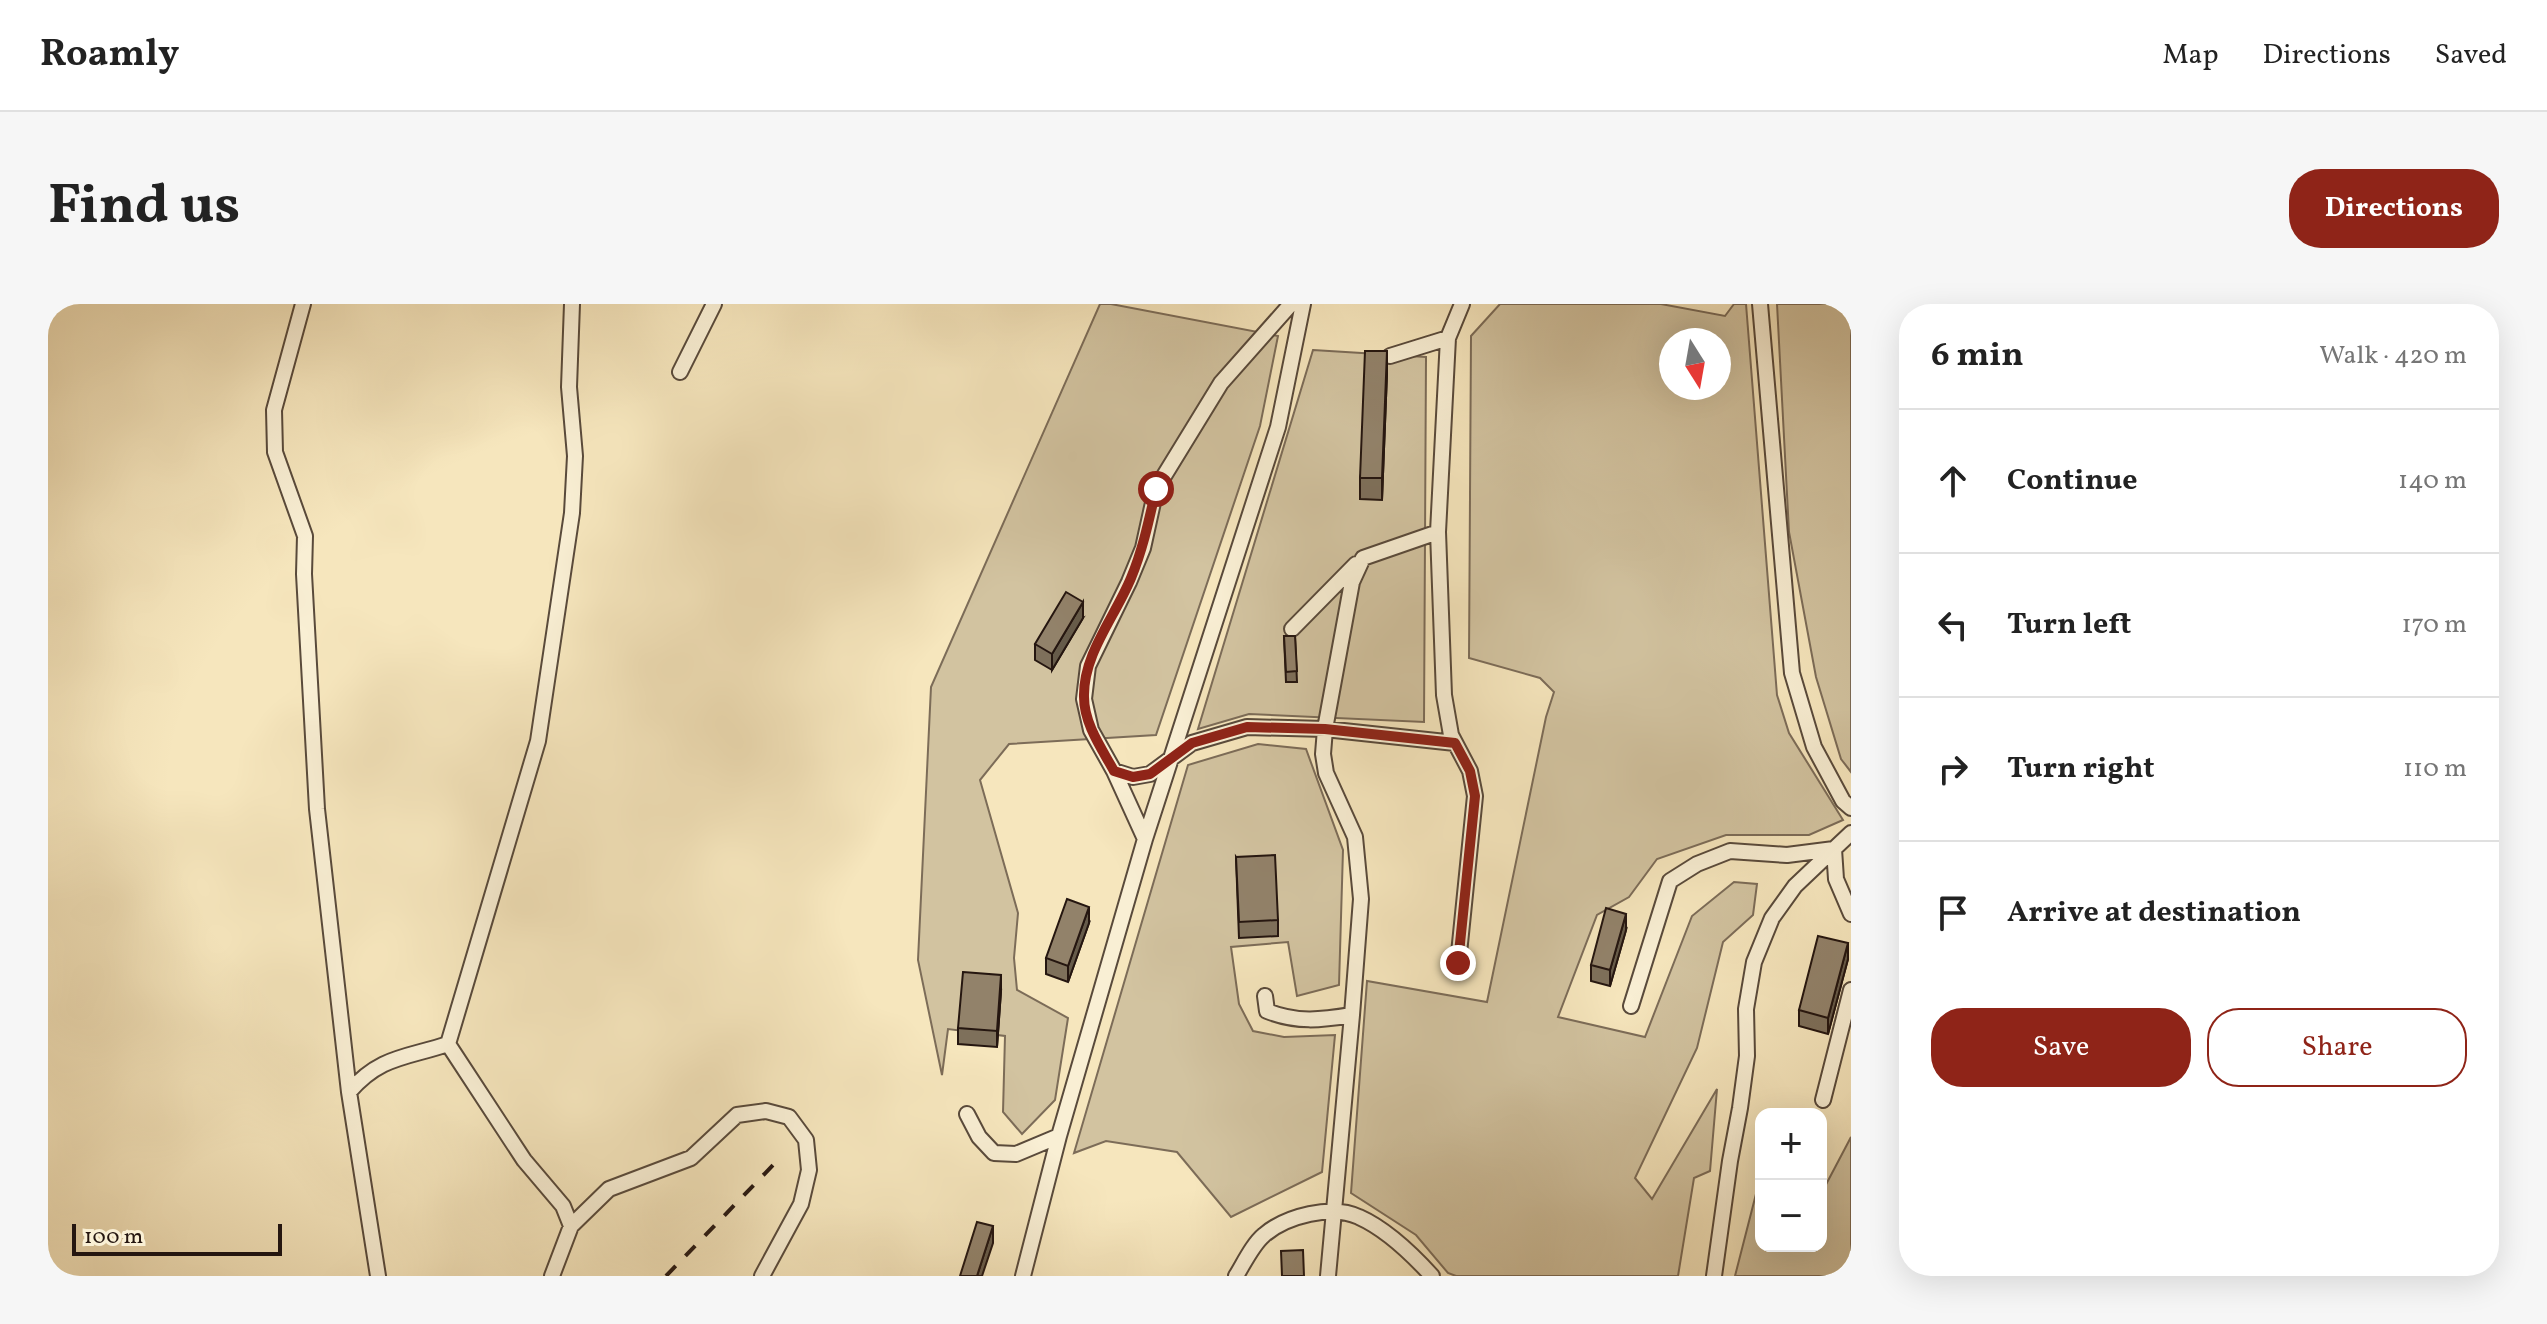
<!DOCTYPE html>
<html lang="en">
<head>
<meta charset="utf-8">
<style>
  body { margin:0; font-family:Vollkorn,serif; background:#f6f6f6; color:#222 }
  .controls { position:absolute; right:24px; bottom:24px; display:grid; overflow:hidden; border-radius:16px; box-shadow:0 8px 32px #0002 }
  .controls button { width:72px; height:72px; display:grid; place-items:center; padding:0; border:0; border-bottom:2px solid #e0e0e0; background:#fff; color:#222; font:40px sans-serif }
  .compass { position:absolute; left:1611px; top:24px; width:72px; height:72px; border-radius:50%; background:#fff; box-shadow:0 8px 32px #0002; rotate:169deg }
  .scale { position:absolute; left:24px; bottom:20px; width:210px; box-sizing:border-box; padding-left:8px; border:4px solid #251610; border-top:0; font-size:22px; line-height:28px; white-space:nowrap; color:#251610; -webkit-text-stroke:6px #f9efd4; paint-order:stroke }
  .stop { position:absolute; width:24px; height:24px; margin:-18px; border:6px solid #8f2418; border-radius:50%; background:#fff }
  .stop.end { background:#8f2418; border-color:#fff; box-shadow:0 2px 8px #0008 }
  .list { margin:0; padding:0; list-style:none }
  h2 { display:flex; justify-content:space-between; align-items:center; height:104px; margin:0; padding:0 32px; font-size:34px }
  h2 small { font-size:26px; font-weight:400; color:#767676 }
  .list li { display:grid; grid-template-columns:52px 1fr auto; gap:24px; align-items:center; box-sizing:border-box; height:144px; padding:0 32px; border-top:2px solid #e0e0e0 }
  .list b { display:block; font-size:30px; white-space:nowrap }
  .list em { font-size:26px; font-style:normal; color:#767676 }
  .actions { display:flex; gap:16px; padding:24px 32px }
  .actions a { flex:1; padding:18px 0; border:2px solid #8f2418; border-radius:32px; text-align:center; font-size:28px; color:#8f2418 }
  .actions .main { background:#8f2418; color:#fff }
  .icon { flex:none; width:44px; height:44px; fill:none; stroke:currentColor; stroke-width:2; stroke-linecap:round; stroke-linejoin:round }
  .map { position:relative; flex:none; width:1803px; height:972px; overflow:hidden; border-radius:32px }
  header { display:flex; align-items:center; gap:48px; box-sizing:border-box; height:112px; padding:0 40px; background:#fff; border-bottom:2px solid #e0e0e0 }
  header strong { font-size:38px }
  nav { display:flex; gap:44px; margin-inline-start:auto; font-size:28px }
  .intro { display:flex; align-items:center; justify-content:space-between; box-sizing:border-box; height:192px; padding:0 48px }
  h1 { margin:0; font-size:56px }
  .button { padding:20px 36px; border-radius:32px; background:#8f2418; color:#fff; font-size:28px; font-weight:700 }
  main { display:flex; gap:48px; padding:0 48px }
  aside { flex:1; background:#fff; border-radius:32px; box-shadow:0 8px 32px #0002 }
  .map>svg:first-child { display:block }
</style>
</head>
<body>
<header>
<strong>Roamly</strong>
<nav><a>Map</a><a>Directions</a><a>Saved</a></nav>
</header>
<div class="intro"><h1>Find us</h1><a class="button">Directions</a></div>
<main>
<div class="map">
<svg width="1803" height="972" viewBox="0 0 1803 972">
  <rect width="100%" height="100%" fill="#f6e6bd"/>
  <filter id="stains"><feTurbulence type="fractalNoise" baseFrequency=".0025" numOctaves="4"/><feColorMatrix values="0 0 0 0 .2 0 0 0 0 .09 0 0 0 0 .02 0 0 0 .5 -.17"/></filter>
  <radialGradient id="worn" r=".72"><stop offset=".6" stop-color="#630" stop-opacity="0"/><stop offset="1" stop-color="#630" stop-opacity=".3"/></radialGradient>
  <path fill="#d2c3a0" stroke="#7c6c58" stroke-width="2" fill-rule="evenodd" d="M1052,0h11l167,32 -18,90 -104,309 -147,9 -29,36 38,133 -4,45 3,32 51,28 -13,82 -33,34 -19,-22 2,-76 -57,-7 -6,46 -24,-115 13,-273z
    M1452,0h161l64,12 9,-12h12l31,391 12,38 54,87 -34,15h-83l-69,24 -28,38 -32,18 -39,102 87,20 47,-121 42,-34 23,2 -4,31 -30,27 -26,106 -62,130 17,21 65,-110 -7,82 -16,7 -16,98h-222l-8,-3 -32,-38 -65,-42 16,-212 120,21 59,-285 8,-25 -14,-14 -71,-20 2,-322zM1623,36h48v48h-48z
    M1729,0h74v468l-10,-13 -25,-82 -27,-145z
    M1265,46l113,7 -2,365 -175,-8 -51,15z
    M1210,440l48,5 37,101 -4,135 -42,11 -9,-54 -57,5 8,57 14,27 31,6 51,-2 -13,137 -91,45 -54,-65 -71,-11 -32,12 114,-388z
    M1803,833v139h-116l21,-82 5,1v51h60v-52z"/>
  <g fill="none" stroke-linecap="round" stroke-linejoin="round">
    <g stroke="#594a3b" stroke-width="18">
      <path id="minor" d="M255,0l-29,106 1,42 30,84 -1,38 13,235 32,283
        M1712,0l32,369 22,74 29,54 8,7
        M1342,52l58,-18
        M632,68l34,-68
        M1244,325l64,-65
        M1066,467l19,6 17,-3 42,-31 55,-16 78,2 27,-147 11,-24 75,-26
        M1803,529l-17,16 2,30 15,35
        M1097,535l-31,-68 -23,-41 -7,-31 4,-33 41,-84 14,-34 13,-59 65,-106 70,-79
        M1410,659l17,-167 -5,-25 -19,-36 -7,-40 -6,-163 10,-194 14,-34
        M1217,692l2,15c30,12 54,9 85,4l9,-116 -6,-62 -29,-64 -3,-19 2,-25 130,14
        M1583,702l39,-125 27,-17 33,-13 57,4 47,-6 -39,37 -23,32 -18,44 -8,47 1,47 -7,52 -10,53 -16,115
        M400,740l76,116 39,46 8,20
        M1775,796l28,-110
        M919,810l12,23 15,16 22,1 43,-18
        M330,972l-29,-184c31,-36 57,-34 99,-48l90,-303 34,-228 3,-57 -6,-69 3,-83
        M504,972l19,-50 38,-37 82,-31 46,-43 29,-4 23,6 17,23 3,30 -8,34 -39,72
        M975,972l36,-140 86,-297 133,-412 25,-123
        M1188,972c8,-13 17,-32 28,-41 22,-19 68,-31 95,-18 27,12 53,37 73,59
        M1280,972l24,-261"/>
    </g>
    <use href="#minor" stroke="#f9efd4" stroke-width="14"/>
    <path stroke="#251610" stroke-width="4" stroke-dasharray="14 14" stroke-linecap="butt" d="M618,972l110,-114"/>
  </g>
  <path fill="#7e705b" stroke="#251610" stroke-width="2" d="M1339,69l-5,127 -22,-1v-21z
    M1035,314l-31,52 -17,-10v-16z
    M1236,332h11l2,46h-11z
    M1188,553l42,63v16l-39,2z
    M1041,619l-21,59 -22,-8v-16z
    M1578,626l-16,56 -19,-5v-16z
    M1800,655l-20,75 -29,-8v-16z
    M953,687l-4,56 -39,-3v-16z"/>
  <path fill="#665b4a" stroke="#251610" stroke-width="2" d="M1339,47v22l-5,127v-22z
    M1035,298v16l-31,52v-16z
    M1041,603v16l-21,59v-16z
    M1578,610v16l-16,56v-16z
    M1800,639v16l-20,75v-16z
    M953,671v16l-4,56v-16z
    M945,922v17l-11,33h-5z"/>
  <path fill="#92826a" stroke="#251610" stroke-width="2" d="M1317,47h22l-5,127h-22z
    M1018,288l17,10 -31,52 -17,-10z
    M1236,332h11l2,35 -11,1z
    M1227,551l3,65 -39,2 -3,-65z
    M1019,595l22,8 -21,59 -22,-8z
    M1558,604l20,6 -16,56 -19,-5z
    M1770,632l30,7 -20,75 -29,-8z
    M915,668l38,3 -4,56 -39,-3z
    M929,918l16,4 -16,50h-17z
    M1255,946l1,26h-22l-1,-25z"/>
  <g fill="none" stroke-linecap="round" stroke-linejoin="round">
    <path stroke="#8f2418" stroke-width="10" d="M1108,185c-7,31 -13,60 -25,89 -16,39 -48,76 -47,119 0,27 18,52 30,74l19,6 17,-3 42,-31 55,-16 78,2 130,14 15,28 5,25 -17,167"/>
  </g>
  <rect width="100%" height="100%" filter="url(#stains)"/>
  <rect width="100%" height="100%" fill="url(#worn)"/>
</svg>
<div class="controls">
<button>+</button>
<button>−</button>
</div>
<svg class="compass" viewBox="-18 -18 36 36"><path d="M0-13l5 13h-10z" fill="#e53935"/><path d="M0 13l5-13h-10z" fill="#767676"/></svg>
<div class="scale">100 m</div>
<div class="stop" style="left:1108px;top:185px"></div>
<div class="stop end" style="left:1410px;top:659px"></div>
</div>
<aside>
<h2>6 min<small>Walk · 420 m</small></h2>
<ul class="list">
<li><svg class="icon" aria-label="ahead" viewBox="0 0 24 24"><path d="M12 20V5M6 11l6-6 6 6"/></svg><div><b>Continue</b></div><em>140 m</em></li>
<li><svg class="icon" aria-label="left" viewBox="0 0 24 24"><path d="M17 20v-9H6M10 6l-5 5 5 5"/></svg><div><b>Turn left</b></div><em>170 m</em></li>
<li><svg class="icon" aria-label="right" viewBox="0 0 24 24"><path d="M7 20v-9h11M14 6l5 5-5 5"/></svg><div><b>Turn right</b></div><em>110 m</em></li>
<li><svg class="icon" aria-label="arrive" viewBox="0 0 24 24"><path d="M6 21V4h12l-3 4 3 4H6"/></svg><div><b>Arrive at destination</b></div></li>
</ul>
<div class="actions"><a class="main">Save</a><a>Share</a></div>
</aside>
</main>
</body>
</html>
